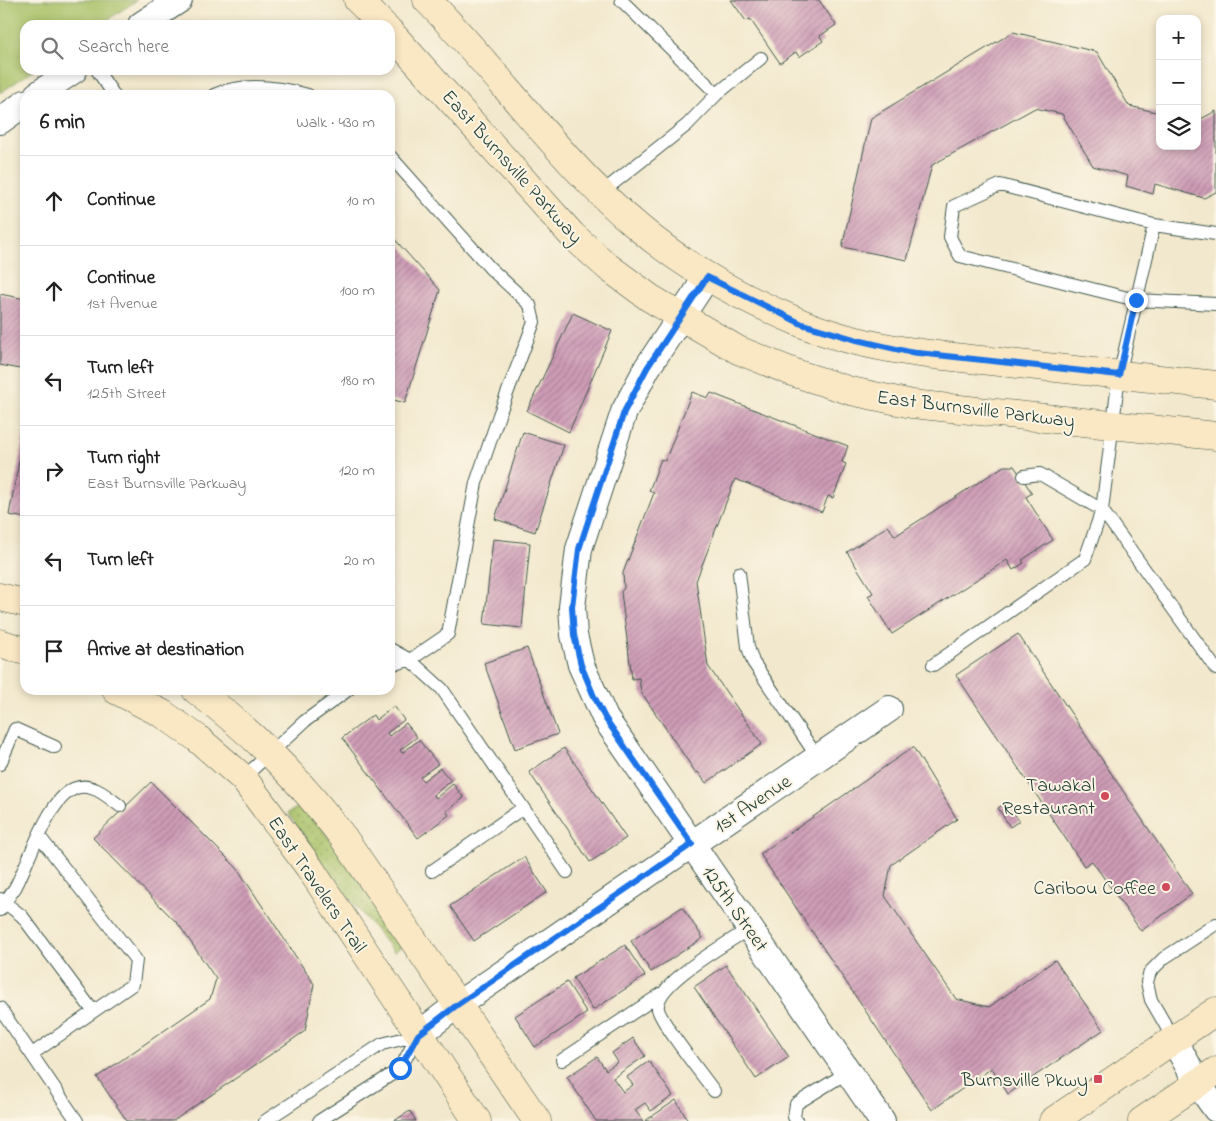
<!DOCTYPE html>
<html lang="en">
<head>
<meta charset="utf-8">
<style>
  body { margin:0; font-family:"Indie Flower",sans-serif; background:#f2f2f2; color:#222 }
  .controls { position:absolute; right:15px; top:15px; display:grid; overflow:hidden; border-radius:10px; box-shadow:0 2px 8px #0003 }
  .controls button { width:45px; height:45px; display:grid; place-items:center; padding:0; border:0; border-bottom:1px solid #e0e0e0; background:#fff; color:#222; font:25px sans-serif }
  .stop { position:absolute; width:15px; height:15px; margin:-11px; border:4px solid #1a73e8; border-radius:50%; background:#fff }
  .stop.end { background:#1a73e8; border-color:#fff; box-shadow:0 1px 5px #0008 }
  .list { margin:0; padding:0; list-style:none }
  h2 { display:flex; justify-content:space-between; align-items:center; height:65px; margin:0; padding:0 20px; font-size:21px }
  h2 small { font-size:16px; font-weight:400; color:#767676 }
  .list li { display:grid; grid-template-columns:32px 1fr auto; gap:15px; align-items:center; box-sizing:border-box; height:90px; padding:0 20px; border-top:1px solid #e0e0e0 }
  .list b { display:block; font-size:19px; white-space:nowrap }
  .list p { margin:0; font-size:16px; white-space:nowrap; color:#767676 }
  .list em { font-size:16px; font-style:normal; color:#767676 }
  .icon { flex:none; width:28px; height:28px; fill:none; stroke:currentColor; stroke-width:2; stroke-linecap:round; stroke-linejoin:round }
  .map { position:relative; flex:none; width:1216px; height:1121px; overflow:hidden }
  .search { position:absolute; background:#fff; box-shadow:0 2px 8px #0003; left:20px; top:20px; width:375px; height:55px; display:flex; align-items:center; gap:12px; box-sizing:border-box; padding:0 18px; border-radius:15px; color:#767676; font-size:19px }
  .panel { position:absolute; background:#fff; box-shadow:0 2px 8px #0003; left:20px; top:90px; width:375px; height:605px; border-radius:15px }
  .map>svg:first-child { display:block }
</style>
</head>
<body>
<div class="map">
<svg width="1216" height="1121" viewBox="0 0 1216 1121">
  <defs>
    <pattern id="grass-dots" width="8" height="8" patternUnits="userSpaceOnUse" patternTransform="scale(1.25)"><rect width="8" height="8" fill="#a8c167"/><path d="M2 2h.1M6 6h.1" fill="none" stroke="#889e56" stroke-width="1.8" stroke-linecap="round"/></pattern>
    <pattern id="building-hatch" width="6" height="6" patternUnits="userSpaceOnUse" patternTransform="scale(1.25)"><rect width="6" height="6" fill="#ce9bb6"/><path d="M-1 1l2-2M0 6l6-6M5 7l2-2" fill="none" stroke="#a78095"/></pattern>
  </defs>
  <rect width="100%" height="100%" fill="#fcf5e5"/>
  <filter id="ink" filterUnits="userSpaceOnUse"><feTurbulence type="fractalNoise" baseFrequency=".02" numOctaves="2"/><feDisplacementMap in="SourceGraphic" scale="10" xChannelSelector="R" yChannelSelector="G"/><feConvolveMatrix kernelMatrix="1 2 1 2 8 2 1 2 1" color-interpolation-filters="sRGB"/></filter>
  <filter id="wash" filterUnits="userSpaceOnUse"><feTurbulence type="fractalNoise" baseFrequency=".0096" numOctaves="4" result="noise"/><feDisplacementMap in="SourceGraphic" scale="20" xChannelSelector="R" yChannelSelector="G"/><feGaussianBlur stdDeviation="1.12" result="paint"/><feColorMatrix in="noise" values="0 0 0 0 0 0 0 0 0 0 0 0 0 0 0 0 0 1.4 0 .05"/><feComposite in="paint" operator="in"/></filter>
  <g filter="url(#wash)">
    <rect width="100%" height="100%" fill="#f2e8cd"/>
    <path fill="url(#grass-dots)" stroke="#647f4e" d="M305,803l99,142 -10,7 -60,-72 -46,-67z"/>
    <path fill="#a8c167" stroke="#647f4e" d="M0,0h137l-37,25h-75v45h9l-34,23z"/>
    <g id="blocks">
      <path fill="url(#building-hatch)" d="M731,0h88l17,25 -16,11 3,5 -24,16 -3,-5 -16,11 -30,-44 -4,2z
        M1013,32l84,20 32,54 31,7v33h37v-25l19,-10v81l-12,6 -49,-14 -2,10 -27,-8 2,-10 -35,-10 -31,-52 -27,-6 -103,57 -25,95 -65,-13 29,-129z
        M390,234l50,56 -35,113 -15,-4z
        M0,294l25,5v71l-25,-5z
        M573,313l39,18 -43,101 -42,-21z
        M692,392l16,6 3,-5 137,53 -6,16 4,2 -13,34 -5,-2 -6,16 -87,-33 -39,102 12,85 54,78 -56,39 -8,-11 -2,1 -55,-81 -2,-14 -7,1 -11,-87 3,-4 -1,-15 31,-80 -5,-2 12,-32 4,2z
        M523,432l41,13 -29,87 -40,-13z
        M24,434h1v84l-16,-3z
        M1004,466h10l18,27 -6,4 27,43 -31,20 2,3 -11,7 -6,-10 -115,74 -24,-38 5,-3 -26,-41 41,-26 7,10z
        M493,539l37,4 -8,85 -38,-4z
        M1018,634l174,260 -51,37 -49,-70 -8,5 -128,-191z
        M527,648l31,86 -43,15 -31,-86z
        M394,706l10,14 -17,13 2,3 17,-13 11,14 -17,13 2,3 17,-13 19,24 -18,13 3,4 17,-13 11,13 -18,14 3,3 17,-14 11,14 -18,13 3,4 -31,23 -76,-100 31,-23 3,5z
        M913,747l44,72 -66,46 -6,31 71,103 33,8 66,-47 48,70 -95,64 -16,-26 -60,42 -172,-256z
        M564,748l62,90 -36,24 -61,-90z
        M151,782l86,86 77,116 -9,47 -132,90h-46l-30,-44 113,-78 6,-20 -37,-54 -86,-87z
        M1007,802l12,19 -9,6 -12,-19z
        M524,857l23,35 -73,49 -24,-35z
        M682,907l21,31 -52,34 -20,-31z
        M625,945l20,31 -52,34 -20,-32z
        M726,965l63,92 -33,22 -62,-92z
        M567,982l20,31 -52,34 -20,-31z
        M633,1038l12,18 -32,22 10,14 10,-7 -6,-8 22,-16 24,35 -22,15 -6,-8 -10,7 8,11h-47l-29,-44 30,-20 9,13 12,-8 -6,-9z
        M676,1100l12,21h-43z
        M410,1111l6,10h-22z"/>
    </g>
  </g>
  <g filter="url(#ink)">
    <use href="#blocks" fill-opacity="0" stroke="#3f574b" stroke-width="1"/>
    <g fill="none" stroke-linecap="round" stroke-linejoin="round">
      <g stroke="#3f574b" stroke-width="14">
        <path id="lane" d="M97,70l17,25
          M717,94l44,-36
          M214,95c29,-13 65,-8 94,0
          M390,156l100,112 40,37 4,17 -35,93 -23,68 -28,151 -38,26 -20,5
          M601,193l86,-68 30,-31 -96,-94
          M1216,234l-62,-9 -154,-40 -46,21 -4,31 10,19 176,44 80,4
          M1024,476l16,-2 62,36 114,159
          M739,573l9,74 5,15 65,96
          M390,649l20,11 32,29 125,183
          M933,665l152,-106 17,-49 17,-135 35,-150
          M0,764l15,-35 40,18
          M243,778l62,-57 43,-31
          M432,871l91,-63
          M0,899l22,17 71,95
          M0,910c5,-8 10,-15 15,-22 14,-25 33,-91 61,-100 16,-6 32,9 44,18
          M0,1008l77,113
          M1174,1040l-23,-40 -4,-18 3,-10 14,-14 52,-34
          M32,1054l101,-70 3,-24 -97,-124
          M562,1060l99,-66
          M714,1091c-10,-14 -53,-68 -56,-82 -4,-26 72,-67 92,-81
          M265,1121l117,-77 36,-9
          M319,1121l81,-52 18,-34
          M797,1121l-3,-4 2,-13 52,-32"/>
      </g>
      <g stroke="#3f574b" stroke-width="28">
        <path id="street" d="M141,25l38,-25
          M37,95l37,-25
          M0,121l25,-18
          M707,277l-60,91 -23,44 -45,137 -7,58 2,28 7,30 24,53 277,403
          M418,1035l39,-30 432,-296
          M1174,1040l24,44 18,25"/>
      </g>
      <g stroke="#3f574b" stroke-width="29">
        <path id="secondary" d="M358,0l25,25
          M427,0c73,73 132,161 211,227 48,41 105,72 163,96 62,26 132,32 199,39 72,8 144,16 216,23
          M390,32l182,203 36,32 42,31 88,52 57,23 56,18 61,13 304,32
          M0,597l25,6
          M0,643l25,8
          M116,690l47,24 34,24 46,40 66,89 168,254
          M196,690c61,46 101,87 147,147l194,284
          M1053,1121l163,-110
          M1142,1121l74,-50"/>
      </g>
      <use href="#lane" stroke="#fff" stroke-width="12"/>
      <use href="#street" stroke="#fff" stroke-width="26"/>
      <use href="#secondary" stroke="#fae7c3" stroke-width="28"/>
    </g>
  </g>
  <g fill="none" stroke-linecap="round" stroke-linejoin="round" filter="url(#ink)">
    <path stroke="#1a73e8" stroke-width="6" d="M400,1068l18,-33 39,-30 235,-161 -87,-126 -12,-24 -12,-29 -7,-30 -2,-28 7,-58 45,-137 23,-44 60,-91 95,47 55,16 52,12 210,23 17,-75"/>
  </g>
  <g fill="#d1495b" stroke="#fcf5e5" stroke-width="2">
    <circle cx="1105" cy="796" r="5"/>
    <circle cx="1166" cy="887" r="5"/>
    <rect x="1093" y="1074" width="10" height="10" rx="2.5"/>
  </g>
  <g text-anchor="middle" stroke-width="4" stroke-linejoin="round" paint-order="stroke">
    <g font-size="20" fill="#1f3d34" stroke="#fcf5e5">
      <text transform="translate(513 166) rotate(48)" y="7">East Burnsville Parkway</text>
      <text transform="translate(976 408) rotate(7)" y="7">East Burnsville Parkway</text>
      <text transform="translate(752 803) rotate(-34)" y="7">1st Avenue</text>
      <text transform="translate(318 884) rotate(56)" y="7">East Travelers Trail</text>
      <text transform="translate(736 908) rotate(55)" y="7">125th Street</text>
    </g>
    <g font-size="20" fill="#1f3d34" stroke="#fcf5e5" text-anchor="end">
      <text x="1095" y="791">Tawakal<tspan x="1095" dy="23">Restaurant</tspan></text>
      <text x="1156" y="894">Caribou Coffee</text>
      <text x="1088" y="1086">Burnsville Pkwy</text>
    </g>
  </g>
</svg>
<div class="controls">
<button>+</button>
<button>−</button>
<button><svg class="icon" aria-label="layers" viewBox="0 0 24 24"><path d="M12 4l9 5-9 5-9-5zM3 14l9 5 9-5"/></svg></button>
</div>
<div class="stop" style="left:400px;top:1068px"></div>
<div class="stop end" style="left:1136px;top:300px"></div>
<div class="search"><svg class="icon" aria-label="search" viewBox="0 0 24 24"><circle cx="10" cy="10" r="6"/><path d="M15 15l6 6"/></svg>Search here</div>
<section class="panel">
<h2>6 min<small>Walk · 430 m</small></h2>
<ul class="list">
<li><svg class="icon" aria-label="ahead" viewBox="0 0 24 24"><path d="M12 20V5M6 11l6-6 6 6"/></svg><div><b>Continue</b></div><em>10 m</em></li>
<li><svg class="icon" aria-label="ahead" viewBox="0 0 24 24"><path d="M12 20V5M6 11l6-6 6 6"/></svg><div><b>Continue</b><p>1st Avenue</p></div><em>100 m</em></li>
<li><svg class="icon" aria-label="left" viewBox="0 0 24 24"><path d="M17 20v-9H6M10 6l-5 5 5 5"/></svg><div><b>Turn left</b><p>125th Street</p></div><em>180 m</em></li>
<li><svg class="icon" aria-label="right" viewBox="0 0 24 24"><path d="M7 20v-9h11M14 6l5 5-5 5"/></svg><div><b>Turn right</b><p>East Burnsville Parkway</p></div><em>120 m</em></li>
<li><svg class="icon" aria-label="left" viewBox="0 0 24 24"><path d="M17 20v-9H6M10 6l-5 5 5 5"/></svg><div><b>Turn left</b></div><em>20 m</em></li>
<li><svg class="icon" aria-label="arrive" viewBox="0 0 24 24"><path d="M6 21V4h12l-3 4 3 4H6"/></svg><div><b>Arrive at destination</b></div></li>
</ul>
</section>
</div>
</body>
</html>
